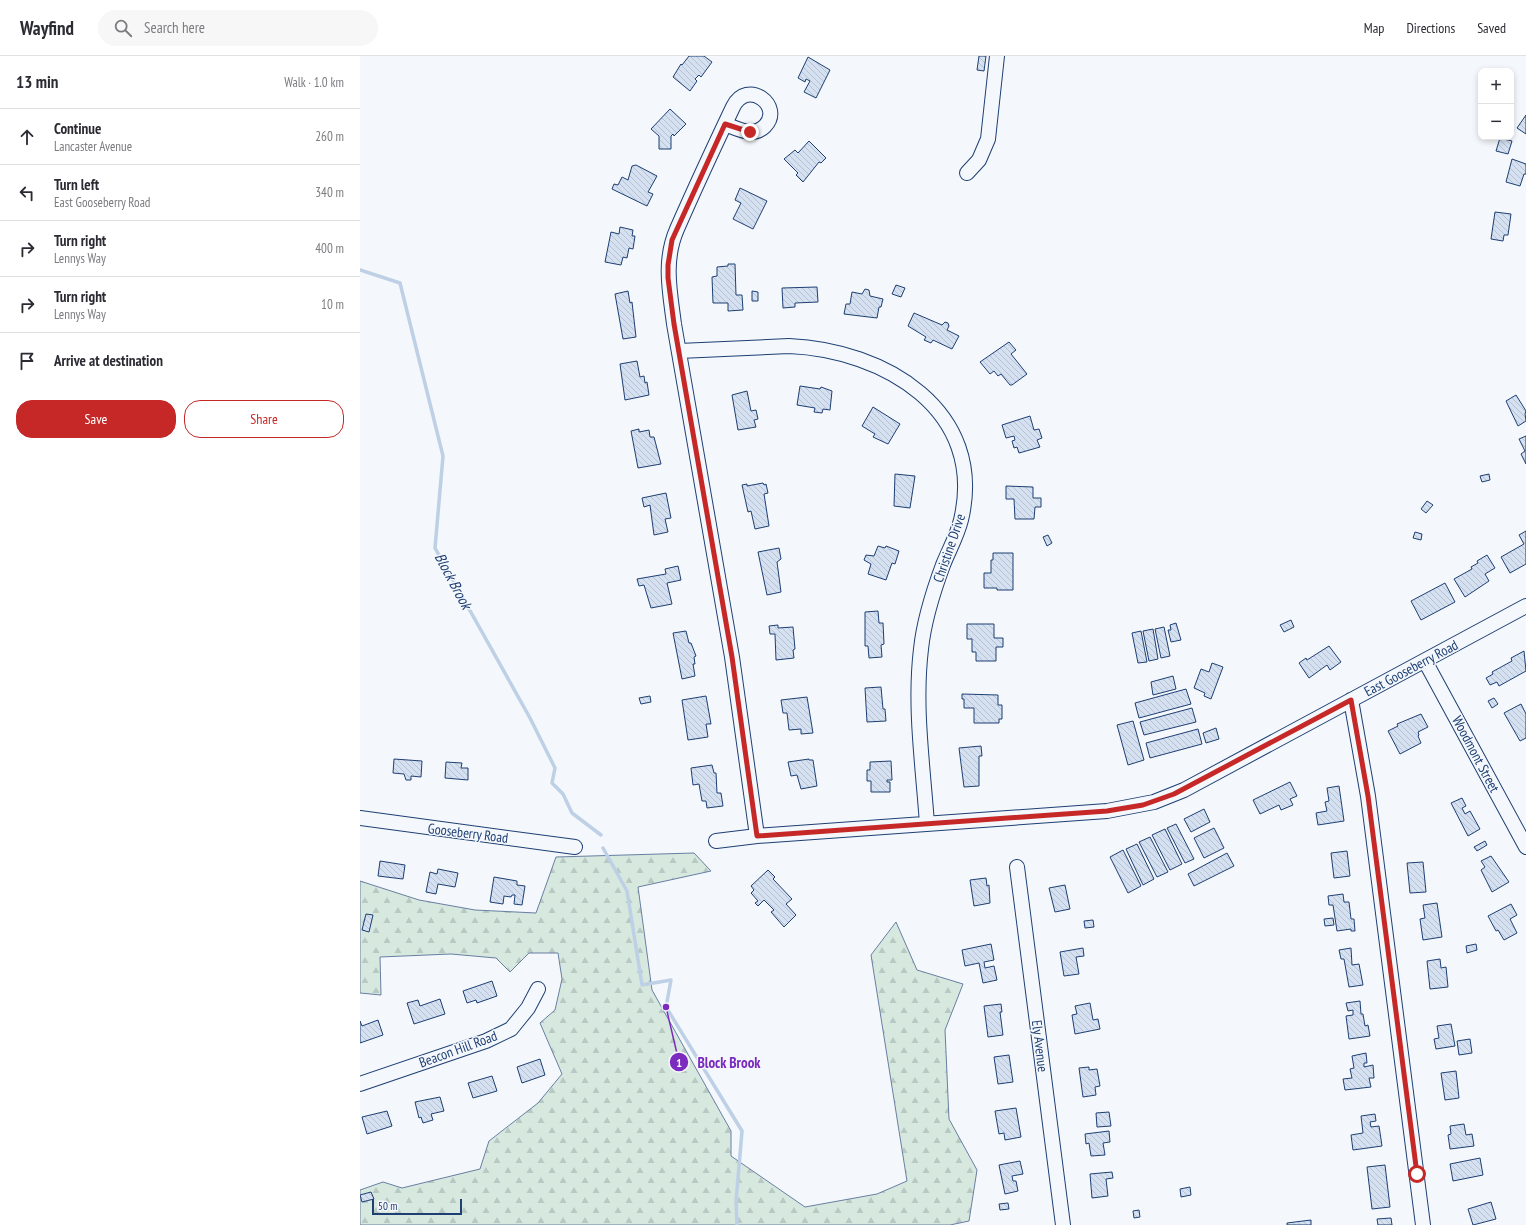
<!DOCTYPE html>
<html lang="en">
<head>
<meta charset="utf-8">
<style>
  body { margin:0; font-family:"PT Sans Narrow",sans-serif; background:#f7f7f7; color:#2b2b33 }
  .controls { position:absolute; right:12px; top:12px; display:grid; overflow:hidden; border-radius:8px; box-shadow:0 2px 6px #0003 }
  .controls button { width:36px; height:36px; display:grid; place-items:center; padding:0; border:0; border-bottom:1px solid #e1e1e2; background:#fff; color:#2b2b33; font:20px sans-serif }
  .scale { position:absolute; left:12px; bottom:10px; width:90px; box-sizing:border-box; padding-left:4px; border:2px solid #1d3f73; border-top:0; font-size:11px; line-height:14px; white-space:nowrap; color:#1d3f73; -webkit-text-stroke:3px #f4f7fb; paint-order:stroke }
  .stop { position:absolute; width:12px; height:12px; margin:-9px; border:3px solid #c62828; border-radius:50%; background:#fff }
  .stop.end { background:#c62828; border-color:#fff; box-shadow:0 1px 4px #0008 }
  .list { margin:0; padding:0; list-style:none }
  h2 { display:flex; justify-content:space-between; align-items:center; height:52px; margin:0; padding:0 16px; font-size:17px }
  h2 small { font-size:13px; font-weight:400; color:#7c7c81 }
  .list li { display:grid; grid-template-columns:26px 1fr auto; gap:12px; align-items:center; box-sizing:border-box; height:56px; padding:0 16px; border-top:1px solid #e1e1e2 }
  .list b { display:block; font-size:15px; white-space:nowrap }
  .list p { margin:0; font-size:13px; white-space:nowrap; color:#7c7c81 }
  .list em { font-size:13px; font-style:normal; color:#7c7c81 }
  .actions { display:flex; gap:8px; padding:12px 16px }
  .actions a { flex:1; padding:9px 0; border:1px solid #c62828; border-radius:16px; text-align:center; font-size:14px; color:#c62828 }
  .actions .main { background:#c62828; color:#fff }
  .icon { flex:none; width:22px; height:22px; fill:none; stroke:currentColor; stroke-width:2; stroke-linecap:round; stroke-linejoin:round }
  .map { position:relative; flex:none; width:1166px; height:1169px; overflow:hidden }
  header { display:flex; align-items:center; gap:24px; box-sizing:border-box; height:56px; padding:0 20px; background:#fff; border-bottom:1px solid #e1e1e2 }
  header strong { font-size:19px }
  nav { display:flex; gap:22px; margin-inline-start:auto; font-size:14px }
  .search { width:280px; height:36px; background:#f7f7f7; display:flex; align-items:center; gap:10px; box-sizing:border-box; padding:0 14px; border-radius:22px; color:#7c7c81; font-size:15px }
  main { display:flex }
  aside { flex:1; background:#fff }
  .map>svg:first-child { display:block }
</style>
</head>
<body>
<header>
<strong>Wayfind</strong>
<div class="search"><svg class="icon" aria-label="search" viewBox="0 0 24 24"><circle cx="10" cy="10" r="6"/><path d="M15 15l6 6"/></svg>Search here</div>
<nav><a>Map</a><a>Directions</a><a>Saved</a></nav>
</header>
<main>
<aside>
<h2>13 min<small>Walk · 1.0 km</small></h2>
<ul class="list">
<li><svg class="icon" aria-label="ahead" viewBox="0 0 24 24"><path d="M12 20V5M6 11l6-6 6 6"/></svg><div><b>Continue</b><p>Lancaster Avenue</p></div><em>260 m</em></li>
<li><svg class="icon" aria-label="left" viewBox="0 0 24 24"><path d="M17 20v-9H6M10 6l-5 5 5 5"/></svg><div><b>Turn left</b><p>East Gooseberry Road</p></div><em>340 m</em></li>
<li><svg class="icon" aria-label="right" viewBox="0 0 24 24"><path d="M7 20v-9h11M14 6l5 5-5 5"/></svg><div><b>Turn right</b><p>Lennys Way</p></div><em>400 m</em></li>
<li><svg class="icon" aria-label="right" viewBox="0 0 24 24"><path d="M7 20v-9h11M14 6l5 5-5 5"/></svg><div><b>Turn right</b><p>Lennys Way</p></div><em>10 m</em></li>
<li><svg class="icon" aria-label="arrive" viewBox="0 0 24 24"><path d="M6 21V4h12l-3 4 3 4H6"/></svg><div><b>Arrive at destination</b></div></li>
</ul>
<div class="actions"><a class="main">Save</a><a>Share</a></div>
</aside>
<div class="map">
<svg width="1166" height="1169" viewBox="0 0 1166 1169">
  <defs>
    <pattern id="forest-firs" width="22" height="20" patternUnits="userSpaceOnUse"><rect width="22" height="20" fill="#d7e8df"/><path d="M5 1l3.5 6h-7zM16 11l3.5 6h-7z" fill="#b8c8c3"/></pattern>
    <pattern id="building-back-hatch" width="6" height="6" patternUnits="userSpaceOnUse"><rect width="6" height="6" fill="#d5e0f0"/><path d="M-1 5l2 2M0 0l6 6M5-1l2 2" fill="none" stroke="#b6c1d1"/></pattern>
  </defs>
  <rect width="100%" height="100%" fill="#f4f7fb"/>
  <path fill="url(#forest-firs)" stroke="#687fa3" d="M334,797l17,18 -73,16 14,103 79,141v25l74,51 72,-13 30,-13 -36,-226 25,-33 21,48 46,14 -18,46 4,89 28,51 -8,51 -19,4h-590v-35l23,-8 19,6 78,-19 9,-28 49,-38 24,-29 -22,-51 15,-13 7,-31 -4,-26h-29l-19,19 -14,-14 -45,-4 -71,3 1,38 -21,-2v-112l59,19 56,10 61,3 20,-56z"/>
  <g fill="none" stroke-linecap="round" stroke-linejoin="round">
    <path stroke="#bed0e5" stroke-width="3.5" d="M0,214l40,13 43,173 -8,92 95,170 25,50 -3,15 11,11 9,19 29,22
      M243,792l24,43 15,94 29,-5 -5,27 76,124 -6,71 1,23"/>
  </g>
  <path fill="url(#building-back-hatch)" stroke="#1d3f73" d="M329,0h15l8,6 -11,15 -2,-2 -4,4 2,2 -7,10 -17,-14 8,-13 1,1z
    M619,0h7l-2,15 -7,-1z
    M448,1l22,13 -14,28 -12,-6 6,-11 -4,-2 -1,3 -7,-4z
    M310,53l16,15 -12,12 -1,-2 -2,2v13h-12v-13l-8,-7z
    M1166,59v19l-9,-6z
    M1140,82l12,3 -4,13 -12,-3z
    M449,85l17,17 -5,5 -2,-1 -16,20 -7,-7 2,-2 -14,-14 11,-9 3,3z
    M1152,103l14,5v10h-2l-4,12 -14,-4z
    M276,109l21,11 -9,16 5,2 -6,12 -35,-17 2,-5 4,1 4,-8 6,3 4,-14z
    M380,132l27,13 -14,28 -20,-10 8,-16 -6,-3z
    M1135,156l16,2 -3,21h-4l-1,6 -12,-2z
    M260,171l13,3 -1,6h3l-2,13 -4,-1 -2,10 -4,-1 -2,8 -16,-3 6,-30 8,2z
    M368,208h7l1,31h6l1,15 -15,1v-8h-15l-1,-26 5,-1v-9l11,-1z
    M536,229l9,3 -4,9 -9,-3z
    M457,231l1,15 -23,1v4l-12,1 -1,-20z
    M505,233l4,1 1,6 13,3 -2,8h-2l-2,11 -33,-4 2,-10h4l2,-12 10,2z
    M268,235l2,12 2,-1 4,35 -13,2 -8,-45z
    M392,235l6,1v9h-6z
    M554,257l28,12 3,-3 3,1 1,3 -2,4 12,6 -7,13 -19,-9 -2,3 -7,-3 2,-3 -18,-11z
    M649,286l7,8 -5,4 16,20 -15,11h-2l-9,-11 -3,2 -4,-5 -4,3 -10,-12z
    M277,305l3,16 4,-1 1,7 2,-1 2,13 -24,5 -5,-36z
    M440,330l20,3 1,-2 11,4 -2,19 -7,-1 -1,4 -8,-1 1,-4 -18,-3z
    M387,335l4,20 5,-1 2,9 -4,1 2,7 -18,3 -6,-35z
    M1156,339l10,16 -1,3 1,7 -8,5 -12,-25z
    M513,351l27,17 -12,20 -15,-7 2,-3 -13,-8z
    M670,360l4,14 5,-1 3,9 -5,2 3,7 -21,6 -2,-6 -3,1 -2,-7 3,-1 -1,-4 -8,2 -4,-13z
    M279,373v3l10,-2 1,7h4l7,27 -23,4 -7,-37z
    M1166,380v28l-5,-10 4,-3 -6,-12z
    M535,418l20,2 -5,32 -16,-2z
    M1129,418l1,6 -8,2 -2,-6z
    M403,427l1,2 2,-1 2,9 -4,1 5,32 -14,3 -4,-18 -3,1 -6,-27 5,-1v2z
    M646,430l27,1v11h8v9h-6l-1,12h-19l-1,-20h-8z
    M306,437l5,25 -6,1 3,13 -14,3 -4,-30 -6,2 -2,-9z
    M1067,445l6,4 -7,8 -5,-4z
    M1166,475v33l-16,9 -9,-16 23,-13 -5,-9z
    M1055,476l7,2 -1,6 -8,-2z
    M688,479l4,8 -5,3 -4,-9z
    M518,490l7,2 1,-2 13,5 -4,13 -3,-1 -6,17 -18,-6 3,-10 -7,-4 2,-5 8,1z
    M419,492l2,11 -4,3 4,30 -14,3 -9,-43z
    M633,497h20v37h-16v-2h-13v-15h7v-13h2z
    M1127,499l8,13 -10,6 4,7 -24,16 -11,-18 18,-10 -1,-2 7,-4 -1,-2z
    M318,510l3,14 -14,3 5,21 -21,4 -7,-23 -5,1 -2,-7 29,-5 -1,-5z
    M1085,527l10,19 -34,18 -10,-19z
    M518,555l1,12h4l1,21 -3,1 1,12 -13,1 -1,-12h-3v-34z
    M931,564l3,7 -10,5 -4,-7z
    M816,567l5,17 -10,2 -3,-12h3l-1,-5z
    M607,568h27v14h9v9h-7v14h-20v-9h-4v-13h-5z
    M418,569v3l15,-1 2,22 -2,1 1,8 -18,2 -1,-26h-5l-1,-8z
    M804,571l6,29 -9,2 -6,-29z
    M793,573l5,30 -9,2 -6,-30z
    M326,575l3,12h2l5,13 -2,1 1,7h-2l2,12 -13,3 -9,-46z
    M781,575l6,31 -9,1 -6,-30z
    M969,590l12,16 -11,8 -3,-5 -18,13 -10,-15 7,-5 1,2z
    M1164,595l2,20 -27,15 -2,-4 -7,3 -4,-7 7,-4 -1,-2 20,-11 -1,-3z
    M852,607l11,4 -12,32 -7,-3 1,-3 -11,-5 7,-19 8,3z
    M813,620l3,13 -23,6 -2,-13z
    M521,631l2,22h2l1,12 -19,1 -2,-34z
    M826,633l5,15 -52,14 -4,-15z
    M602,638l36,1v10h4v14h-3v4h-25v-15h-10v-9h-2z
    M290,640l1,6 -10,2 -2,-6z
    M346,640l5,28h-5l2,13 -20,3 -6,-40z
    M447,641l6,36 -12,1v-5l-12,1 -2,-17h-4l-2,-13z
    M1134,642l4,6 -6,4 -4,-7z
    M1161,648l5,10v24l-6,3 -16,-28z
    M832,652l4,14 -52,13 -4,-13z
    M1061,658l7,13 -10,5 1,3 -1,1 3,7 -21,11 -12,-23 10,-5 -1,-2z
    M773,665l11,39 -16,5 -11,-40z
    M856,672l3,11 -13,4 -3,-10z
    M838,673l4,15 -52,14 -4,-15z
    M621,690l1,10h-3v30l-15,1 -5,-39z
    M34,703l28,2 -1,16 -10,-1v4h-5l-2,-6 -11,-1z
    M449,703v1h4l4,26 -16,3 -4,-14 -6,1 -3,-14z
    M531,705l1,19h-5v2h3v10h-19v-11h-4v-11h3v-8z
    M86,706l16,1 -1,5h7v12l-23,-2z
    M352,709l2,8h2l1,20h4l2,13 -16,2 -1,-7h-4l-3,-17 -6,1 -2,-17z
    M930,726l7,14 -7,3 3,6 -12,5 -2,-5 -19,9 -7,-14z
    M979,730l5,35 -26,4 -2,-12 11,-2 -2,-9 4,-1 -2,-13z
    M1102,742l4,8 -4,2 3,6 5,-3 10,18 -12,7 -17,-33z
    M844,753l6,13 -19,10 -7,-13z
    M816,768l18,35 -9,4 -18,-35z
    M854,772l10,20 -20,10 -10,-20z
    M805,773l17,35 -12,6 -18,-35z
    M790,781l18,35 -11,5 -18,-35z
    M1125,785l2,4 -10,6 -3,-4z
    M777,788l17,35 -11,6 -17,-36z
    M763,794l18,36 -13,7 -18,-36z
    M987,795l3,25 -16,2 -3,-25z
    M867,797l7,13 -40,20 -6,-12z
    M1131,800l18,26 -17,10 -11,-22 4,-3 -4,-6z
    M20,805l25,4 -2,14 -25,-3z
    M1063,806l3,30 -16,1 -3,-30z
    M78,813l20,4 -3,14 -17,-3 -2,10 -10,-2 4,-20 7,2z
    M408,814l7,7 -2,2 19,20 -6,5 10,11 -12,12 -13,-15 3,-2 -10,-10 -6,6 -3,-3 3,-2 -7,-8 3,-3 -3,-4z
    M134,821l23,4v4l8,1 -3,19 -8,-1 1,-9h-3l-1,2 -7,-1 -1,8 -13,-2z
    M626,822l1,8 2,-1 1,18 -16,3 -4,-26z
    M705,829l5,24 -15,3 -6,-24z
    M983,838l1,8h5l2,17h3l1,12h-4v-2l-14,2 -4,-26h-4l-1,-9z
    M1077,847l5,34 -19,3 -3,-21 5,-1 -2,-13z
    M1151,848l6,11 -7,4 7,14 -13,7 -6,-10 -2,1 -8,-15z
    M6,858l7,1 -4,17 -7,-2z
    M973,862l1,7 -9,1 -1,-7z
    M733,864l1,7 -9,1 -1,-7z
    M631,888l3,16 -10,2 1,6 9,-2 3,14 -14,3 -4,-20 -14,3 -3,-16z
    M1116,888l1,6 -10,3 -1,-7z
    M723,892l1,8 -8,1 3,17 -15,2 -4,-24z
    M991,892l1,17 7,-1 4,21 -14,2 -5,-28h-3l-2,-9z
    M1080,903l1,9 5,-1 2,20 -18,2 -3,-28z
    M132,925l5,15 -20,7 -1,-3 -9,3 -4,-12z
    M80,943l5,15 -31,10 -7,-21 11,-3 2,6z
    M1000,945l1,13h2l2,12 3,-1 2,11 -21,3 -3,-23 7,-1v-5l-5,1 -2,-8z
    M730,947l3,17 5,-1 2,10 -25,5 -3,-19 5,-1 -2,-8z
    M641,948l1,8h-2l3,23 -15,2 -4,-31z
    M18,964l5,15 -23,8v-22l2,5z
    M1091,968l4,22 -19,3 -2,-10 5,-1 -2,-12z
    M1110,983l2,14 -13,2 -2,-14z
    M1006,997l1,10h-3v4l9,-2 1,13h-5l2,9 -26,3 -2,-11 9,-1 -2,-9 4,-1 -2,-12z
    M649,999l4,27 -15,2 -4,-27z
    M180,1003l5,16 -23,8 -5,-16z
    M729,1011v3l8,-1 3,17 -5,1 1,8 -13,2 -4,-29z
    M1096,1015l3,27 -14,2 -4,-27z
    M132,1020l5,15 -24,7 -5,-15z
    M80,1041l4,14 -13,3 2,6 -10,3 -2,-6 -2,1 -4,-16z
    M656,1052l5,29 -16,3 -1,-7 -5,1 -4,-23z
    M27,1055l5,15 -25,8 -5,-17z
    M749,1056l2,14 -14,1 -1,-14z
    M1015,1058l1,7 -6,1 1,5 8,-1 3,20 -29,4 -2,-15 12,-2 -2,-17z
    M1104,1068l2,11 6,-1 2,12 -24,3 -2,-14 3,-1 -1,-8z
    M749,1075l1,11 -7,1 2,12 -14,1 -2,-13 -3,1 -1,-10z
    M1120,1102l3,17 -30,6 -3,-17z
    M660,1105l3,13 -11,2 1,5h3l2,10 -13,3 -6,-29z
    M1025,1109l5,42 -18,2 -5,-42z
    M752,1116l1,6 -7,1 2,17 -16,2 -2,-24z
    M830,1131l1,8 -10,2 -1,-8z
    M11,1136l3,7 -12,3 -2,-7z
    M1131,1146l5,17 -23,6 -5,-16z
    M648,1147l1,6 -9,1 -1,-6z
    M779,1154l1,7 -6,1 -1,-7z
    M1031,1162l1,7h-14l-1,-6z
    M951,1164v5h-24v-2z"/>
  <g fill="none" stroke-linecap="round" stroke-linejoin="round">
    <g stroke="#1d3f73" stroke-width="16">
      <path id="minor" d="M365,68c8,3 17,8 26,8 5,0 10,-2 14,-6 19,-20 -18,-48 -32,-19 -19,40 -38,81 -56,122 -14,32 -7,63 -3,95l58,333 25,179
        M607,117l12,-13 9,-21 9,-83
        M319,295l110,-5c95,4 198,64 172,174 -4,16 -12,30 -18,45 -10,27 -19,55 -22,84 -7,58 2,117 6,175
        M1065,605l101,186
        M991,644l17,96 55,429
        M0,762l215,29
        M356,785l41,-5 350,-25 47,-9 30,-12 342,-184
        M657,811l46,358
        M0,1028l126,-43 25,-12 17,-21 10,-19"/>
    </g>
    <use href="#minor" stroke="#f4f7fb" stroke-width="14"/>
  </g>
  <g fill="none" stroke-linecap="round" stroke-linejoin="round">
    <path stroke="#c62828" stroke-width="5" d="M390,76l-25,-8 -53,116 -4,25v13l6,46 58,333 25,179 350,-25 36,-6 31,-11 177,-94 17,96 49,378"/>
  </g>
  <g text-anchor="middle" stroke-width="3" stroke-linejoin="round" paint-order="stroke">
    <g font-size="14" fill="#1d3f73" stroke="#f4f7fb">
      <text transform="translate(589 492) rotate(-71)" y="5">Christine Drive</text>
      <text transform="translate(1051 612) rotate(-28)" y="5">East Gooseberry Road</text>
      <text transform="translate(1116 698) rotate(62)" y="5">Woodmont Street</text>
      <text transform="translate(108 777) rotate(7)" y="5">Gooseberry Road</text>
      <text transform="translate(680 990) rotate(83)" y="5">Ely Avenue</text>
      <text transform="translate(98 993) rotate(-20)" y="5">Beacon Hill Road</text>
    </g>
    <g font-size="15" font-style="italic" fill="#1d3f73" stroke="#f4f7fb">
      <text transform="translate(93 525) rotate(62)" y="5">Block Brook</text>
    </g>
  </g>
  <path fill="none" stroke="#7b2cbf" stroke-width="1.5" d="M306 951L319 1006"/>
  <g fill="#7b2cbf" stroke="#f4f7fb" stroke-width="1.5">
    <circle cx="306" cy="951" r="4"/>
    <circle cx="319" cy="1006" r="10"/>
  </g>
  <g font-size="12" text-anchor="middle" font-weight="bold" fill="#fff">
    <text x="319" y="1011">1</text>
  </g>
  <g font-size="15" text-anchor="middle" font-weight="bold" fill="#7b2cbf" stroke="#f4f7fb" stroke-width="3" stroke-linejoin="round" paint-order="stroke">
    <text x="369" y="1012">Block Brook</text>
  </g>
</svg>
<div class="controls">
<button>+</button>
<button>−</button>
</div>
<div class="scale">50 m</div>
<div class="stop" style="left:1057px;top:1118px"></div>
<div class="stop end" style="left:390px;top:76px"></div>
</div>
</main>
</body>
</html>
